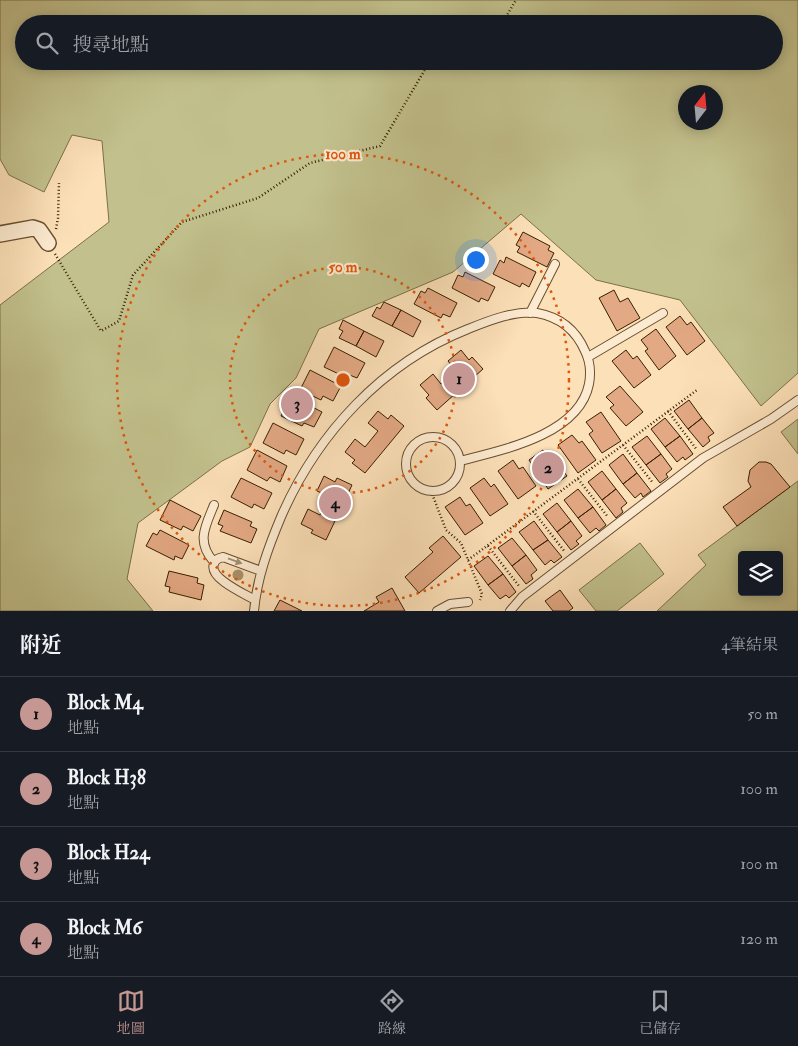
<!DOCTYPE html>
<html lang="zh-TW">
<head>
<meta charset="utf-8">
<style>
  body { margin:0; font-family:"IM FELL Double Pica","Noto Serif TC",serif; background:#242831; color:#f1f3f6 }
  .controls { position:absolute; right:15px; bottom:15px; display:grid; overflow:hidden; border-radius:5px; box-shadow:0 2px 12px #0003 }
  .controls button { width:45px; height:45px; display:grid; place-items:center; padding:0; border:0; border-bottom:1px solid #363941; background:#171b24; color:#f1f3f6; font:25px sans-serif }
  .compass { position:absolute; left:678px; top:85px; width:45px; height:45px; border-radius:50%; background:#171b24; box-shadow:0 2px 12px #0003; rotate:16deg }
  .you { position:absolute; left:475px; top:259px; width:18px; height:18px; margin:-12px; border:4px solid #fff; border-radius:50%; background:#1a73e8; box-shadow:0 0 0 8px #1a73e833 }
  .badge { display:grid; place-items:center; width:32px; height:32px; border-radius:50%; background:#c59692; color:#111; font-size:16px; font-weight:700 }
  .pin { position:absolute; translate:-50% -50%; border:2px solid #fff; box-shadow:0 1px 5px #0006 }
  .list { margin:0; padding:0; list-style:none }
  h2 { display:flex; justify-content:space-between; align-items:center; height:65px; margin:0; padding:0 20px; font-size:21px }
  h2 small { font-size:16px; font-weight:400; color:#9ea1a6 }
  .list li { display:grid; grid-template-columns:32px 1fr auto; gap:15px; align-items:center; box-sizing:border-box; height:75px; padding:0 20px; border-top:1px solid #363941 }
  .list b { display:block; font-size:19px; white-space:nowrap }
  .list p { margin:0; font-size:16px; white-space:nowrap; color:#9ea1a6 }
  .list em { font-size:16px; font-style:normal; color:#9ea1a6 }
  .icon { flex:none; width:28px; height:28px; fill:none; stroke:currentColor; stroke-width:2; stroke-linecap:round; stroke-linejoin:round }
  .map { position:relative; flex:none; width:798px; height:611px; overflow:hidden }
  .search { position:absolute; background:#171b24; box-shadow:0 2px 12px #0003; left:15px; right:15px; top:15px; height:55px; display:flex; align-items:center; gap:12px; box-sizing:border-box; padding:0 18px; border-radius:28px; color:#9ea1a6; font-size:19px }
  .sheet { height:365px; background:#171b24 }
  nav { display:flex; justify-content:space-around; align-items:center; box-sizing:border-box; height:70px; border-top:1px solid #363941; background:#171b24; font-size:14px; color:#9ea1a6 }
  nav a { display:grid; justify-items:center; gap:2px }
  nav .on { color:#c59692 }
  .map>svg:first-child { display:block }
</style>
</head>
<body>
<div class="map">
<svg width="798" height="611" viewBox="0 0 798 611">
  <rect width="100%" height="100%" fill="#fce0b8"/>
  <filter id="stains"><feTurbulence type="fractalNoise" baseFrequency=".004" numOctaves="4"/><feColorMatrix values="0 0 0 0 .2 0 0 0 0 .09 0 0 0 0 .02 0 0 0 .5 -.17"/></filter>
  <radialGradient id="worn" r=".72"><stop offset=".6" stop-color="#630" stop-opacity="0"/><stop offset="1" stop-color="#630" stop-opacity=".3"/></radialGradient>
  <path fill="#c2c18d" stroke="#7d7048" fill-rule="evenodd" d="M0,0h798v373l-37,33 -81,-106 -84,-20 -75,-66 -68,58 -134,57 -23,49 -26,26 -20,43 -28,14 -84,62 -11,56 26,32h-153v-306l109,-83 -7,-81 -30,-6 -28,57 -35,-17 -9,-16zM24,24h750v37h-750zM716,92v30h-30v-30z
    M798,419v35l-17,-22z
    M798,481v130h-141l49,-46 -8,-10zM742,555h37v37h-37z
    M640,543l24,31 -47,37h-21l-17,-21z"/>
  <path fill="#e3a984" stroke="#381f02" d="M523,232l27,14 -2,4 6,3 -7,14 -30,-15 3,-5 -4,-2z
    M506,257l30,15 -7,15 -7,-4 -2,4 -27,-13 7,-14 4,3z
    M465,272l30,15 -7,14 -7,-3 -2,4 -27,-14 6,-13 5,2z
    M428,288l29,15 -7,14 -7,-3 -2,4 -27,-14 7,-13 4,2z
    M614,290l6,12 8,-4 12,20 -23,13 -18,-33z
    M384,302l17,8 -9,16 -20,-10 5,-9 3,2z
    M401,310l20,11 -8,16 -21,-11z
    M680,316l7,9 4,-3 14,19 -18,14 -21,-28z
    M343,320l21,11 -8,15 -17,-8 4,-7 -4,-2z
    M656,329l20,27 -17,14 -14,-19 3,-2 -7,-9z
    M364,331l20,10 -8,16 -20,-11z
    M334,347l31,16 -8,15 -10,-4 -2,3 -21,-10z
    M461,350l8,10 3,-3 11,12 -46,41 -11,-12 3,-3 -9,-10 13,-11 8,10 15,-13 -8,-10z
    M626,350l7,9 4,-3 14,19 -17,13 -22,-27z
    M310,370l31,16 -8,15 -10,-5 -2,4 -21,-10z
    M620,386l23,26 -17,14 -16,-18 4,-3 -8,-8z
    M291,396l31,16 -8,15 -10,-4 -2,3 -21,-10z
    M689,400l13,18 -14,11 -14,-18z
    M378,411l10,8 3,-4 13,11 -39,47 -13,-10 3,-3 -10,-8 10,-13 10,8 13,-16 -10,-8z
    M601,412l20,29 -19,12 -13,-19 4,-3 -7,-9z
    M665,418l15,18 -15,11 -14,-18z
    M702,418l12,15 -6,4 2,4 -7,6 -15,-18z
    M273,423l31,16 -8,16 -10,-5 -2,4 -21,-11z
    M572,435l7,8 3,-2 14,19 -18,13 -20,-28z
    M647,436l14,18 -15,11 -14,-18z
    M680,436l13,18 -8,6 -2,-3 -6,5 -12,-15z
    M257,450l30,16 -7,16 -10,-5 -3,4 -20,-11z
    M543,450l6,9 4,-2 14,19 -19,13 -19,-29z
    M623,454l14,19 -14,11 -14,-19z
    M661,454l11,15 -6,5 2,3 -8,6 -14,-18z
    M513,460l6,9 4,-2 13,19 -18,13 -20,-28z
    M759,462h7l5,2 19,23 -53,39 -14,-19 28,-20 -3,-6 2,-11z
    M602,471l14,18 -14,11 -14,-18z
    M637,473l14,18 -8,6 -2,-4 -6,5 -12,-14z
    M324,476l11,6 2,-4 15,7 -26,55 -15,-7 2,-3 -12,-6 7,-15 12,6 8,-19 -11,-5z
    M241,478l31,15 -8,16 -10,-5 -2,4 -21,-11z
    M484,478l7,9 3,-3 14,20 -18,12 -20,-28z
    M578,489l15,18 -15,11 -14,-18z
    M616,489l11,14 -6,5 2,4 -7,6 -14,-18z
    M460,497l6,9 4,-2 13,19 -18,12 -20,-28z
    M170,500l31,16 -8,15 -10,-5 -2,4 -21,-10z
    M557,503l14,18 -14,11 -14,-18z
    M593,507l13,18 -7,6 -3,-3 -6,5 -12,-15z
    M224,510l28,12 -2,4 7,3 -6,14 -31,-12 3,-5 -5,-2z
    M534,521l14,19 -15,10 -14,-18z
    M571,521l11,15 -6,5 3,3 -8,6 -14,-18z
    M160,530l29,15 -7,14 -7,-3 -1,4 -28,-14 7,-13 4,2z
    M443,536l18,21 -42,36 -14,-16 28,-25 -4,-4z
    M512,538l14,17 -14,11 -14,-18z
    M548,540l14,17 -8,6 -3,-3 -6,5 -12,-15z
    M526,555l11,15 -6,5 2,4 -7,5 -14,-18z
    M488,556l15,18 -15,11 -14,-19z
    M169,571l29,7 -1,5 7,2 -3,15 -32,-8 1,-5 -5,-1z
    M503,574l13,18 -7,6 -3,-3 -6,4 -12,-14z
    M392,588l13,23h-41l15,-9 -3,-5z
    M560,590l13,18 -4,3h-16l-8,-10z
    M280,600l22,11h-28z"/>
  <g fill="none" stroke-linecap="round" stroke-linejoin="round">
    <g stroke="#694f30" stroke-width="10">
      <path id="lane" d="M530,313l25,-49
        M588,357l75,-44
        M406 464a27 27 0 1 1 54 0a27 27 0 1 1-54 0Z
        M214,505c-9,22 -18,37 0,57
        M255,600c-10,-6 -47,-22 -41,-36 1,-5 5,-6 9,-7l38,14
        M254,611c3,-33 14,-63 27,-94 36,-83 101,-154 187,-188 20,-8 47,-19 69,-16 22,4 39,17 48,38 5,10 6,22 4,33 -10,51 -87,66 -129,77
        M437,611l13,-7 18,-2
        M510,611l12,-14 181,-139 68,-39 27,-19"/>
    </g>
    <g stroke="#694f30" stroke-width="18">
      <path id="street" d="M0,234l33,-6 6,2 9,13"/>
    </g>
    <path stroke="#381f02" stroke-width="2.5" stroke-dasharray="1 2.5" stroke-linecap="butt" d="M498,24l6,-4 12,-20
      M56,229l2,-11 1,-35
      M55,254l46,77 18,-10 14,-46 49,-53 76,-24 52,-35 70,-17 50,-85
      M668,411l29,39
      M623,445l30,38
      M578,479l30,38
      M431,491l15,39 15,13 21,51 -2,6
      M533,511l32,41
      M488,546l31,40
      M468,560l229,-170"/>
    <use href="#lane" stroke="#fdebd1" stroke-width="8"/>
    <use href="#street" stroke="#fdebd1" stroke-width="15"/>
  </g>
  <circle fill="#a7916b" cx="238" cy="575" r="5.5"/>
  <defs><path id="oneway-solid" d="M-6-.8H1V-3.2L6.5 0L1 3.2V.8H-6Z" transform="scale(1.25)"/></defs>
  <use fill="#a48f74" href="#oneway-solid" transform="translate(235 561) rotate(20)"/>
  <g fill="none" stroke="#df560c" stroke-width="2.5" stroke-dasharray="2.5 5">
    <circle cx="343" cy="380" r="113"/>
    <circle cx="343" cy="380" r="226"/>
  </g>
  <circle cx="343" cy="380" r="8" fill="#df560c" stroke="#fdebd1" stroke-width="2.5"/>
  <g font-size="15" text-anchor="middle" font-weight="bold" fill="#df560c" stroke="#fdebd1" stroke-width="4" stroke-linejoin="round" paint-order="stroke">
    <text x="343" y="159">100 m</text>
    <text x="343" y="272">50 m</text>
  </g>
  <rect width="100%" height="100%" filter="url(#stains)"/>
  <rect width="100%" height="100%" fill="url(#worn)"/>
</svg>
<div class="controls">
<button><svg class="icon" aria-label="layers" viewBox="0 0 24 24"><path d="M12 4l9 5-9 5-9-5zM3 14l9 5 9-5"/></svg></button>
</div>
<svg class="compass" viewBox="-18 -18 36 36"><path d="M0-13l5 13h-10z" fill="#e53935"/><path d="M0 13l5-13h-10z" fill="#9ea1a6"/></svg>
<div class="you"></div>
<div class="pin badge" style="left:459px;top:379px">1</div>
<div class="pin badge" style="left:548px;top:468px">2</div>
<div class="pin badge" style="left:297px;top:404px">3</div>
<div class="pin badge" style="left:335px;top:503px">4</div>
<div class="search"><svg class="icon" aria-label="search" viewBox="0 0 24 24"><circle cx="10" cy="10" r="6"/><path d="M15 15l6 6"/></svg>搜尋地點</div>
</div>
<section class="sheet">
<h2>附近<small>4筆結果</small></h2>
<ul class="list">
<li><span class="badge">1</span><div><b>Block M4</b><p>地點</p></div><em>50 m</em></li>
<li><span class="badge">2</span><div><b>Block H38</b><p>地點</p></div><em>100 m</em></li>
<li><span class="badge">3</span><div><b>Block H24</b><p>地點</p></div><em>100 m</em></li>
<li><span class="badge">4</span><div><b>Block M6</b><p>地點</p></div><em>120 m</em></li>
</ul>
</section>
<nav>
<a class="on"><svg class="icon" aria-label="map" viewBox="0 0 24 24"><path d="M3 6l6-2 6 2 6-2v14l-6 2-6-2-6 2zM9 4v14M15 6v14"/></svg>地圖</a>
<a><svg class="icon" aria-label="directions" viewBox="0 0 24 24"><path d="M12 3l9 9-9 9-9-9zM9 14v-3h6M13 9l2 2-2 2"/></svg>路線</a>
<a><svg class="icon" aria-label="saved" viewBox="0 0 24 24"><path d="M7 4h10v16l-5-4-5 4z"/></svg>已儲存</a>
</nav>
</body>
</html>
